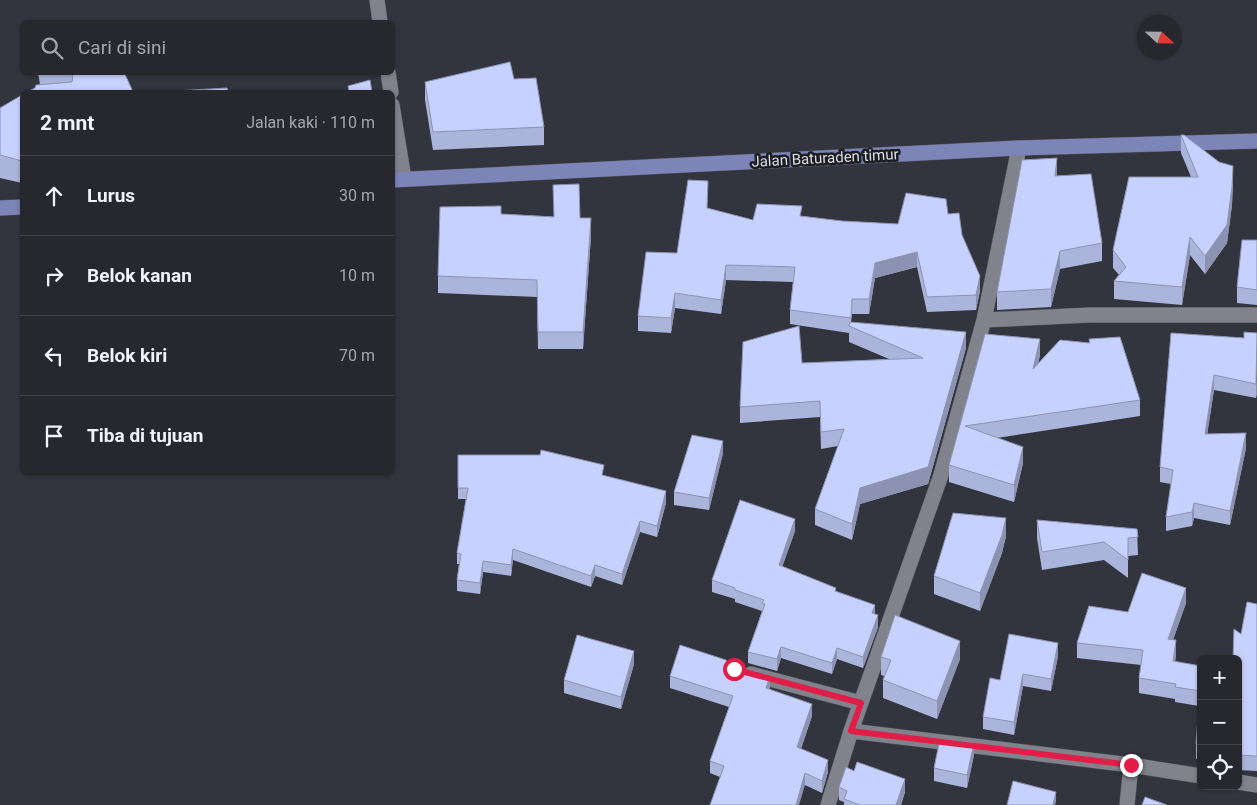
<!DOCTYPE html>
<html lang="id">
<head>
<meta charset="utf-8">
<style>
  body { margin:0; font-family:Roboto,sans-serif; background:#32343a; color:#f1f3f6 }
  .controls { position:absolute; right:15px; bottom:15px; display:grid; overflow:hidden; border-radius:8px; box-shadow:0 1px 4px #0004 }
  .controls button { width:45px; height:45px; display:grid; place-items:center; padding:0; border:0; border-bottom:1px solid #42444a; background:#26282e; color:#f1f3f6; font:25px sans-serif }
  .compass { position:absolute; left:1137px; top:15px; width:45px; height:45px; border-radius:50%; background:#26282e; box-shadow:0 1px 4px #0004; rotate:112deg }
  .stop { position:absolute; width:15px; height:15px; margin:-11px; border:4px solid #e11d48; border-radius:50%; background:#fff }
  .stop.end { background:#e11d48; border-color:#fff; box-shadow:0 1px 5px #0008 }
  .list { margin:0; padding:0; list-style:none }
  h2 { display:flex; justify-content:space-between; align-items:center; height:65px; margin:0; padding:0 20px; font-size:21px }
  h2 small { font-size:16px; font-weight:400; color:#a4a6aa }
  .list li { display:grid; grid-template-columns:32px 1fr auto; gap:15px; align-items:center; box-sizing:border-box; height:80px; padding:0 20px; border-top:1px solid #42444a }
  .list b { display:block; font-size:19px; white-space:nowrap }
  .list em { font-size:16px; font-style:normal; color:#a4a6aa }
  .icon { flex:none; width:28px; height:28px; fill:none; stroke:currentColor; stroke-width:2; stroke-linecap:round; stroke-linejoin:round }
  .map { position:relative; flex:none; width:1257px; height:805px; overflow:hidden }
  .search { position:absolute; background:#26282e; box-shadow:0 1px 4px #0004; left:20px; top:20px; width:375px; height:55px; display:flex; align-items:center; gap:12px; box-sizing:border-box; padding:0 18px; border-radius:8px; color:#a4a6aa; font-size:19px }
  .panel { position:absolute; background:#26282e; box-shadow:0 1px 4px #0004; left:20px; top:90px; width:375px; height:385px; border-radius:8px }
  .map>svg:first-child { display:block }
</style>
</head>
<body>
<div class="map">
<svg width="1257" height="805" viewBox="0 0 1257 805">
  <rect width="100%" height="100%" fill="#33353e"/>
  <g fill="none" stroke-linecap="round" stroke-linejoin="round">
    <g stroke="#515359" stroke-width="16">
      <path id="minor" d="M377,0l3,22
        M388,72l3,20
        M392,105l12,74
        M984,320l106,-5h167
        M751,674l110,29
        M851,731l280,34 70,11
        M1238,782l19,3
        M828,805l23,-74 90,-256 43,-155 35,-172
        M1127,805l4,-40"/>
    </g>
    <g stroke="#515359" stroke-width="16">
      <path id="primary" d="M392,180l627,-32 238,-7
        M0,208l22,-1"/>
    </g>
    <use href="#minor" stroke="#80828c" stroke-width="15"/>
    <use href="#primary" stroke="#7c84b8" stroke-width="15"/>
  </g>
  <path fill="#abb4da" d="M38,72h86l9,20 -93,-7z
    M514,79l30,48v18l-111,5 -8,-50v-18z
    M22,95v88l-22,-5v-70z
    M1181,135l52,49 -1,21 -5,38 -22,31 -15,-19 -8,50 -68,-6v-18l5,-6 -6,-7v-18l78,-73 -10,-24z
    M1057,176l45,67v18l-42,8 -9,38 -54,3v-18z
    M707,208l46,12 49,-4 40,5 56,3 50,-10 14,21 18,56 -4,19 -49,2 -10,-45 -42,11 -6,36h-17l-1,8 115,26 -38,136 -68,20 -8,36 -37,-15v-16l23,-63 -17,3 -1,-32 -80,6v-16l62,-44 87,-4 -40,-17v-9l-59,-9v-14l3,-28 -67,-2 -5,34 -46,-6 -4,25 -33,-2v-15l39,-63z
    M501,214l79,4 11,18 -8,113h-45l-1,-52 -99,-4v-17z
    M1257,240v65l-20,-2v-16z
    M1171,333l73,5 13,-5 -1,65 -42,-8 -7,44 39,14 -16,77 -36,-7 -2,8 -26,5v-14l5,-33 -11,-2v-15z
    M985,334l55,21 -2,9 51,-21v-4l51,61v16l-143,22 26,25 -9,39 -65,-20v-17z
    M723,453l-14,57 -35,-5v-13z
    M458,455l146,20 62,28 -9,34 -17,-5 -18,53 -27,-9 -4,11 -78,-27 -2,16 -28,-4 -3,22 -23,-3v-11l2,-16h-2v-11l9,-54h-8z
    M1037,520l100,9 1,26 -10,1v22l-24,-18 -62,10 -5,-32z
    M795,531l-13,36 54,25 39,22 3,13 -15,41 -26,-9 -5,15 -51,-16 -4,13 -29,-8v-11l14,-41 -27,-9v-3l-23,-7v-12z
    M1006,536l-4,17 -22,58 -46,-17v-18z
    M1186,603l-13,37 3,15 -1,7 26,4v93h-5v-15l3,-38 -24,-4v-3l-36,-6v-15l2,-13 -64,-7v-15l51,-31z
    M1257,604v167l-19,-1v-111l3,-25z
    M1058,656l-7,35 -28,-5 -9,49 -31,-6v-12l17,-37z
    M881,657l79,2 -23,60 -54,-21v-18l1,-4 -3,-1z
    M634,664l-13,45 -57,-16v-13z
    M729,664l41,24v2l42,26 -11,33 27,23 -6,21 -17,-8 -85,-8 -10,-4v-12l19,-54 -59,-19v-12z
    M974,755l-7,33 -33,-7v-13z
    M839,787l66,5 -4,13h-57v-3l-5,-2z"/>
  <path fill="#8b92b2" d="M1057,158v18h-2z
    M1233,166l-1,39 -5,38 -22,31v-18z
    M591,218v18l-8,113v-17z
    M1190,237v18l-8,50v-18z
    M1060,251v18l-9,38v-18z
    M917,252v15l-42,11 -6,36v-15l6,-36z
    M726,265v15l-5,34v-14z
    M980,276v15l-4,19v-15z
    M675,293v15l-4,25v-15z
    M966,332v16l-38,136 -68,20 -8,36v-16l8,-36z
    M1040,339v16l-7,31v-17z
    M1214,375v15l-9,59v-15z
    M1257,380v15l-1,3v-14z
    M1246,433v15l-16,77v-14z
    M723,441v12l-14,57v-12z
    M1023,447v16l-9,39v-17z
    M666,491v12l-9,34v-11z
    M1194,503v15l-2,8v-14z
    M1006,518v18l-4,17 -22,58v-18z
    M795,519v12l-16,45v-11z
    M640,521v11l-18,53v-11z
    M513,549v11l-2,16v-11z
    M483,561v11l-3,22v-11z
    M595,565v11l-4,11v-11z
    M1186,588v15l-18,51v-15z
    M875,605v12l-3,-4z
    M878,615v12l-15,41v-11z
    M1176,640v15l-3,21v-15z
    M960,641v18l-23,60v-18z
    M1058,643v13l-7,35v-12z
    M781,647v11l-4,13v-12z
    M837,648v11l-5,15v-11z
    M634,651v13l-13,45v-12z
    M1023,674v12l-9,49v-13z
    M770,676v12l-4,13v-13z
    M812,704v12l-15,43v-12z
    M974,743v12l-7,33v-13z
    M828,760v12l-6,21v-12z
    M805,773v12l-6,20h-3z
    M905,779v13l-4,13h-5z
    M1056,792v10l-1,3h-2z"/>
  <path fill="#c7d1fe" stroke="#8b92b2" d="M510,62l4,17 22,-1 8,49 -111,5 -8,-50z
    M63,72h61l9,20h-106l8,-4 1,-3 36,-3 1,-8z
    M370,80l2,12h-23l-1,-6z
    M227,88l1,4h-70z
    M22,95v66l-22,-6v-47z
    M1181,135h3l35,27 14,4 -1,21 -5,38 -22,31 -15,-19 -8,50 -68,-6 12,-14 -13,-17 16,-73h69z
    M1057,158l-2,18 36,-2 11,69 -42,8 -9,38 -54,3 25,-132z
    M688,180l20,1 -1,27 46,12 4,-16 45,2 -2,10 42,5 56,3 8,-31 40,6 2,15 11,-1 3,22 18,41 -4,19 -49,2 -10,-45 -42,11 -6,36h-17l-1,19 -61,-8 5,-43 -69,-2 -5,35 -46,-7 -4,25 -33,-2 8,-64 31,1z
    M579,184l1,34h11l-8,114h-45l-1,-52 -99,-4 2,-69 61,-1v8l53,3 -1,-32z
    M1242,240h15v50l-20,-3z
    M850,322l116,10 -38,135 -68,21 -8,36 -37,-15 29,-80 -23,3 -1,-31 -80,6 3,-65 56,-16 3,37 121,-5 -74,-32z
    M1244,332l13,1 -1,51 -42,-9 -9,59 41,-1 -16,78 -36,-8 -2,9 -26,5 7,-47 -13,-3 11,-134 73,5z
    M985,334l55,5 -7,30 27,-29 30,3 -1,-4 31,-2 20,63 -175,26 58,21 -9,38 -65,-20z
    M692,435l31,6 -14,57 -35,-6z
    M541,450l63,15 -2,10 64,16 -9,35 -17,-5 -18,53 -27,-9 -4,11 -78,-27 -2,16 -28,-4 -3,22 -23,-3 4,-26 -4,-1 11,-65h-10v-33h82z
    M740,500l55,19 -16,46 57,23 -1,3 40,14 -3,8 6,2 -15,42 -26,-9 -5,15 -51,-16 -4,12 -29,-7 17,-48 -3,-1 2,-3 -29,-10v-2l-23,-8z
    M953,513l53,5 -4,17 -22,58 -46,-17z
    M1037,520l100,9 1,8 -10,1v22l-24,-18 -62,10z
    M1142,573l44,15 -18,51 8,1 -3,21 28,5v78h-5l4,-53 -25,-4 1,-3 -37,-6 4,-28 -66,-7 12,-37 39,6z
    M1247,602l10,2v152l-19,-1v-96h-5l1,-30 7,5z
    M895,615l65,26 -23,60 -54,-21 8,-20 -10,-3z
    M1009,634l49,9 -7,36 -28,-5 -9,48 -31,-5 7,-39 10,2z
    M577,635l57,16 -13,46 -57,-17z
    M680,645l46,15 3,4 4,2 37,10 -4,12 46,16 -15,43 31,13 -6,21 -17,-8 -9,32h-86l14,-39 -14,-5 23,-65 -63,-20z
    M940,739l34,4 -7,32 -33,-7z
    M857,762l48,17 -9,26h-36l-16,-6 3,-8 -8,-4 7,-20 8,4z
    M1013,781l43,11 -3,13h-46z
    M1145,797l22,8h-25z"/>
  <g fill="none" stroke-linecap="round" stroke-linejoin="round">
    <path stroke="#e11d48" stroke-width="6" d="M734,669l127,34 -10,28 280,34"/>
  </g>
  <g text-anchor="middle" stroke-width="5" stroke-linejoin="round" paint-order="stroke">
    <g font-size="15" fill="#dcdde3" stroke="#1c1d21">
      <text transform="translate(825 158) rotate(-3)" y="5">Jalan Baturaden timur</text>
    </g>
  </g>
</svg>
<div class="controls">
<button>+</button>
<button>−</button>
<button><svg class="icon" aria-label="locate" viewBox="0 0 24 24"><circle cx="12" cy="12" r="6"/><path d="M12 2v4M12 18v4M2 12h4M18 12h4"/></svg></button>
</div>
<svg class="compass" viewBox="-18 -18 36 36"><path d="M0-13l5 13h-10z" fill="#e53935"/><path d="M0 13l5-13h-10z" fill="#a4a6aa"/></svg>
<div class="stop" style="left:734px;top:669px"></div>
<div class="stop end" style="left:1131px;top:765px"></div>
<div class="search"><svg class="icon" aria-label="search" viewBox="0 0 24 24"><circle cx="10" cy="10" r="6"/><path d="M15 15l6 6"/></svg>Cari di sini</div>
<section class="panel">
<h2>2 mnt<small>Jalan kaki · 110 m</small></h2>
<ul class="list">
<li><svg class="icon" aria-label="ahead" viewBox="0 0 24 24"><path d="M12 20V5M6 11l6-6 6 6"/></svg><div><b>Lurus</b></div><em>30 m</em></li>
<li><svg class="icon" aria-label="right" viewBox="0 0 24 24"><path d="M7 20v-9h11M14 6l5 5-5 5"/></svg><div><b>Belok kanan</b></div><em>10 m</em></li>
<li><svg class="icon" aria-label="left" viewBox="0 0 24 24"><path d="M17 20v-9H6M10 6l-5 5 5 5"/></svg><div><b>Belok kiri</b></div><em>70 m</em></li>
<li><svg class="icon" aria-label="arrive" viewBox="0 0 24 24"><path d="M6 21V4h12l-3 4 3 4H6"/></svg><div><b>Tiba di tujuan</b></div></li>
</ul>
</section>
</div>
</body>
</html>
